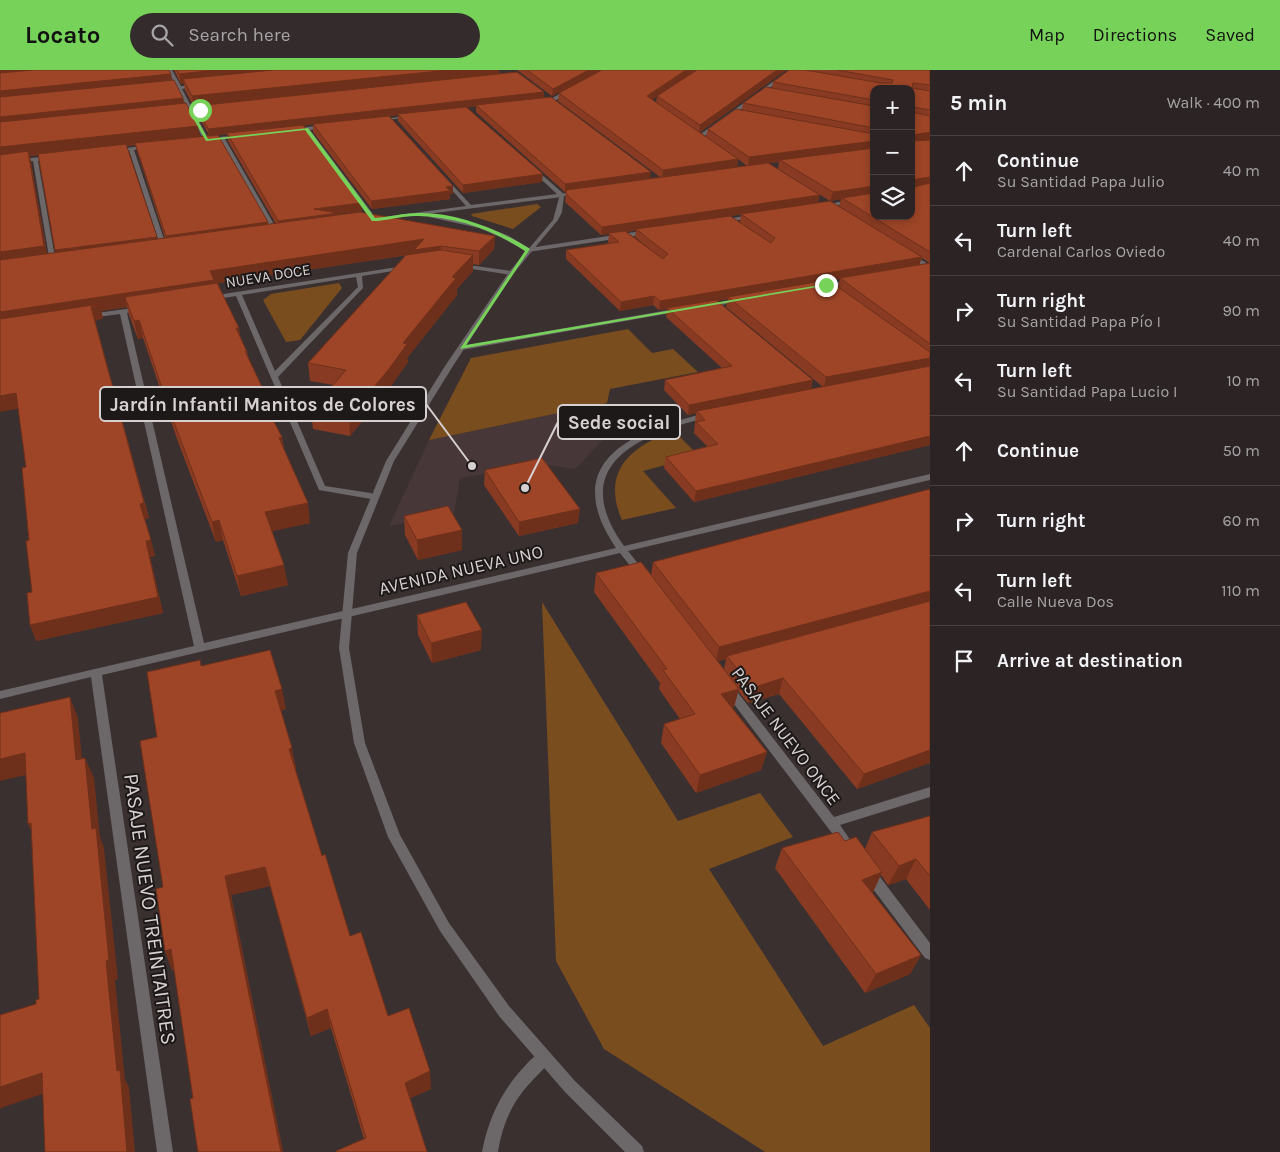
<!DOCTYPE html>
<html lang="en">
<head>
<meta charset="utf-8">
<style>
  body { margin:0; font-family:Karla,sans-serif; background:#342c2c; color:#f1f3f6 }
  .controls { position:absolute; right:15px; top:15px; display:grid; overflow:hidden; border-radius:10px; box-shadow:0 2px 8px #0003 }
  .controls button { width:45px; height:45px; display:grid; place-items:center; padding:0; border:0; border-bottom:1px solid #484141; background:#2c2424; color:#f1f3f6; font:25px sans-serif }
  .stop { position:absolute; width:15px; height:15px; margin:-11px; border:4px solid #77d259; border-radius:50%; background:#fff }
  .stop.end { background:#77d259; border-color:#fff; box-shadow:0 1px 5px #0008 }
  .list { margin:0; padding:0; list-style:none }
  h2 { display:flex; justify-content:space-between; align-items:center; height:65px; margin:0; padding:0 20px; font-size:21px }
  h2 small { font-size:16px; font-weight:400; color:#a6a4a6 }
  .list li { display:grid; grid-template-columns:32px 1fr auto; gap:15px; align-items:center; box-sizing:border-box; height:70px; padding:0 20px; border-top:1px solid #484141 }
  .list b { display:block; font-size:19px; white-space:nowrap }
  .list p { margin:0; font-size:16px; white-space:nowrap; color:#a6a4a6 }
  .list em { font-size:16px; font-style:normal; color:#a6a4a6 }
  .icon { flex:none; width:28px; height:28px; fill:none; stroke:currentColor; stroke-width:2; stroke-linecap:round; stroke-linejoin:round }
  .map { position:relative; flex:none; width:930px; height:1082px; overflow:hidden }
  header { display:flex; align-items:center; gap:30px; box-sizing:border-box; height:70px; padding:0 25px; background:#77d259; color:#111 }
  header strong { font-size:24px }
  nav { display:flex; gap:28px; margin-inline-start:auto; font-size:18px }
  .search { width:350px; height:45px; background:#342c2c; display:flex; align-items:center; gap:12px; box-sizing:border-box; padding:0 18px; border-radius:28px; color:#a6a4a6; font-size:19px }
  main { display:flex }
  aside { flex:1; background:#2c2424 }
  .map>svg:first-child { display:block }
</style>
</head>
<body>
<header>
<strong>Locato</strong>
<div class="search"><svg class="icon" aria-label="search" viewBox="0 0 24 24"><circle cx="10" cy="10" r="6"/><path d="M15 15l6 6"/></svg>Search here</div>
<nav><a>Map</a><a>Directions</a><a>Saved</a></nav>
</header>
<main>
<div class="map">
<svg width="930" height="1082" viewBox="0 0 930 1082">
  <rect width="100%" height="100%" fill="#3a3030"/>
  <path fill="#483738" d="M607,333l26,21 -27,13 -31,32 -34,-5 -81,14 -6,36 -65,12 40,-86z"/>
  <path fill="#7a4d1f" d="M537,134l4,3 -28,22 -41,-13 -1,-2z
    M339,213l3,5 -42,52 -14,2 -23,-42 8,-6z
    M628,259l24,24 21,-4 25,23 -88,17 -3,14 -178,37 42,-82z
    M674,361l25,25 -56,15 33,37 -54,12c-21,-48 8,-74 52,-89z
    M542,532l136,219 82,-28 33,44 -84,32 114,177 91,-41 16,23v124h-165l-161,-103 -48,-88z"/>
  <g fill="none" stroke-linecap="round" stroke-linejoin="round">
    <path fill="#6c6769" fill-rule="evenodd" d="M168,0h4l9,16 17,-1 2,1 -18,3 26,49 32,-3 2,1 -17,3 54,94 -1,1 -5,-1 -52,-93 -17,1 -26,-52 -13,1 -2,-1 13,-2z
      M789,0h5l-92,68h-4v-2z
      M568,19l4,1c-9,7 -23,16 -34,12l11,-2z
      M413,45l-2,2 -32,4 -2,-1z
      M329,55l-2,2 -17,3 66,88 90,-12 -23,-26v-2l2,-1 26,28 86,-11 -26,-24 -1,-1 3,-2 32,28 -3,2 -190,24 -67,-91 -11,1 -2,-1 14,-3z
      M148,75l2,3 -16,2 33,98 -3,2 -3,-2 -32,-98 -14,2 -3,-2z
      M51,86l3,2 -1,1 -15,2 18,102 -3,2 -3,-2 -17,-102 -33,4v-4z
      M874,126v4l-54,8 -3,-2z
      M431,144l26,5 26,7 24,9 22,13 119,-18 3,2 -3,2 -120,18 -26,-14 -23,-10 -50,-11v-2z
      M754,144l2,1v2l-35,6 -3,-2z
      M907,184h4l19,11v5l-23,-14z
      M461,194l50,7 3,2 -3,2 -52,-8v-2z
      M404,196l3,2 -1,1 -44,7 1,12 -85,89 47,109 46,7 4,3 -4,3 -52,-9 -83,-194 -25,4 -3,-2 3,-2zM356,207l2,10 -83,84 -33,-76z
      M853,209l2,1v2l-35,7 -3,-2z
      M739,228l2,1v2l-34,7 -3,-2z
      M140,237l2,1v2l-15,3 77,330 412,-95c-59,-87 18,-118 91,-135l4,2 -1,2c-68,16 -145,47 -86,129l306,-72v6l-302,71 19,24 -5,3 -3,-1 -19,-24 -518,122 71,477h-16l-66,-475 -91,22v-8l194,-45 -74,-332 -30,4 -3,-2 3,-2z
      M680,238l3,2 -1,1 -220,39 -4,-2 4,-2z
      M728,614l4,1 102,132 96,-30v10l-90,28 11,16 -2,4 -4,1 -4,-1 -117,-154 -1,-3 1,-3z
      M869,797l5,2 56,74v17l-5,-2 -61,-81 -1,-4 1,-4z
      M544,981l5,2 2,5c-4,9 -13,16 -20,24 -19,20 -29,43 -33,70h-16c6,-32 19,-60 41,-84 6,-7 13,-14 21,-17z"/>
    <path fill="#6c6769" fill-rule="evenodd" d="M578,121l2,1v2l-16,2 -2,16 -4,8 -45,54 -60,92 -59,95 -37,92 -8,95 16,95 35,92 49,88 60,83 66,75 67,65 2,6h-19l-60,-60 -66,-76 -59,-85 -52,-94 -34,-94 -15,-95 9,-95 38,-92 59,-95 64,-94 44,-52 7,-26z"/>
  </g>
  <path fill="#883b22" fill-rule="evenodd" d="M0,0l172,11 11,17 1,5 16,33 9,-1 -12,-21 -1,-7h-2l-9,-17 -1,-6h-3l-7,-14h325v4l45,24 106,80 10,-1 -102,-76 1,-8 43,-23h94l-39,26 40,-26h89l-86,62 6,5 2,-8 34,-19 1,-7 29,-15 1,-6 16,-12h141v193l-8,-5 -3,7 11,-2v182l-236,57 -30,-34 2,-11 42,-10 -14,-14 2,-20 -8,2 -24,-25 1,-10 57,-12 -56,-51 1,-8 -8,1 -6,-5 -33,6 -54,-52v-9l44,-6 -2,-2 1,-8 -8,1 -36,-33 1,-10h-1l-89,-80v-6l-9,1 75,75 -79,11 -65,-72v-6l-9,1 64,78h-3v5l-78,10 -59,-77v-8l-9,1 58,86 -24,3v1l157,21 -1,13 -15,16 -6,-1v7l-16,18v6l-50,63 1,4 -18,25 -40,49 -37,-7 -2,-19 22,-25 -23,-4 -2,-18 107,-109 -197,29 22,54 7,15 2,7 20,43 2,14 11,21 2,12 26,74 -38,8 16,54 -47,11 -18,-56 -7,2 -39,-103 -34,-101 -5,1 -9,-24 -2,-8 -26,4 2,7 -8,3 54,197 -5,1 11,37 -5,1 13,56 -127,28 -4,-49 -6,-125zM874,19h37l-37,127zM657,26l-1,7 -4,-3zM227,64l1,7 48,83 -8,1v-3l-50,-87zM135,75l2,6 28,87 -8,1 -31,-93zM38,85l17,95 1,3 -9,1 -16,-91 -1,-7zM738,89l9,7 -10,1zM779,92l-1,7 52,32 11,-2 -2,8 -21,-4 -50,-40zM741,144l-1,8 -10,-6zM636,160l-1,7 16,13 -24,-18zM840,209l-2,8 -9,-6zM728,229l-2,8 97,80 -12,2 -94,-88z
    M517,0h85l-50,26z
    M485,400l93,53 -59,13 -35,-51z
    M930,419v275l-1,-1 -72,26 -78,-95 -31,9 -10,-12 -4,16 -2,1 35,44 -6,18 -65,23 -35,-50 3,-19 16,-5 -21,-30 1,-6 -66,-91 2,-19 55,2 2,-13zM726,589l-2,10 -6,-8z
    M404,446l58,14v20l-44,10 -13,-25z
    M417,545l64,35 -49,13 -14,-28z
    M202,596l84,43 -5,1 15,58 -1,1 27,87 28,80 38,80 43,73 -21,9 17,54 -63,-13 -33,-111 -20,8 -41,-150 -39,9 52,257h-85l-5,-54 -19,-129 -2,1 -7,-19 -2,-64z
    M930,746v94l-24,-31 -18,6 -7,-10 -8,17h-1l49,63 -11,19 -45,19 -90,-125 7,-20 83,1 7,-17z"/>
  <path fill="#6f301b" d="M0,0h87l-87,8z
    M216,0h106l-139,9 1,5h-3l-2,-10z
    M449,0h50v5l-305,32 -2,-11z
    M589,0h13l-50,26 1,-7z
    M686,0h10l-50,34 1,-8z
    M777,0h9l-87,63 1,-8z
    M171,4l2,10 -173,19v-12z
    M544,22v7l-335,37 -1,-7z
    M183,28l2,10 -185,20v-11z
    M198,56l2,11 -170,19 1,7 17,96 -48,7v-119z
    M930,62v8l-19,3 2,-8z
    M874,71v8l-94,11 -1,2 -31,4 1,-9z
    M738,89l-1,8 -75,11 1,-8z
    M651,102l-1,8 -85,12v-8z
    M543,104l-1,8 -79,11v-8z
    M930,107v7l-19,4 1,-8z
    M453,116v8h-3v5l-78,10 -1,-8z
    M874,116v9l-32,3 -1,1 -11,2 3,-9z
    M820,125l-2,8 -180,27 -2,-1v1l-26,4 -1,-1v1l-8,1 1,-8z
    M361,133l1,8 -24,3v7l-59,8 -1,-8 36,-12z
    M268,152l1,8 -102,14 -1,-8z
    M495,166l-1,13 -15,16v-14z
    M157,167l2,8 -101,14 -3,-9z
    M424,169l17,7v13l-26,-5 -290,43 2,10 -26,4 2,7 -8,3 -95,6v-15l210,-41z
    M473,185v16l-16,18v6l-50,63 1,4 -18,25 -40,49 -1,-19 103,-140z
    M922,187l-3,9 -79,12v1l-111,19 -1,-1v2l-69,11 1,-9z
    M654,226l-1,9 -33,6 1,-9z
    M139,250l4,18 -5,1 -4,-18z
    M236,258h3l3,18z
    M930,288v9l-106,20 2,-10z
    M813,310l-2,10 -114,21 -1,2 -8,2 1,-10z
    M16,323l5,15 -21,4v-16z
    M930,366v9l-236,57 2,-11z
    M282,367l3,20 -6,-19z
    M144,433l5,15 -5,1 -4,-15z
    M308,433l2,20 -42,9 -3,-20z
    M580,439l-2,14 -59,13v-14z
    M219,450l4,20 -7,2 -4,-20z
    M462,460v20l-44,10 -1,-20z
    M151,470l4,16 -5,1 13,56 -127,28 -6,-16 116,-84z
    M284,495l4,20 -47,11 -4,-20z
    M930,521v14l-203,51 -1,3 -10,3 3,-15z
    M482,560l-1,20 -49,13 -1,-20z
    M783,608l-4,16 -31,9 4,-15z
    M282,619l4,20 -7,2 -4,-20z
    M739,619l-5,18 -18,6 5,-19z
    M70,627l8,21 6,62 -8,-20z
    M292,678l4,20 -4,1 -3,-20z
    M930,680v10l-1,3 -72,26 7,-15z
    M767,682l-6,18 -65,23 4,-18z
    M25,683l9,20 -34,8v-22z
    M85,688l9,20 6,59 4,11 14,131 -3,1 10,100 4,7 6,65h-8l-10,-81z
    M31,753l7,21 -10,-20z
    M916,789l-10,20 -18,6 11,-19z
    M265,797l5,19 -39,9 52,257h-2l-56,-276z
    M882,802l-9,20 -20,7 9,-19z
    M171,879l8,19 -7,2 -7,-19z
    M921,885l-11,19 -45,19 11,-19z
    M327,939l4,19 -20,8 -4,-18z
    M430,1001l1,18 -25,11 -1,-17z
    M42,1003l12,17 -53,18 -1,2v-23z"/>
  <path fill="#9e4527" stroke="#6f301b" d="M33,0h136l2,4 -171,17v-18z
    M177,0h39l-37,4z
    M273,0h176l-257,26 -9,-17z
    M527,0h62l-36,19z
    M602,0h84l-39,26 91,63 -75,11 -104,-77z
    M697,0h80l-77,55 -43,-29z
    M789,0h16l76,13h11l1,-3 -56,-10h93v15l-17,-2 -1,5 18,3v19l-17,-3 -1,5 18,4v16l-17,3 -1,6 18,-1v37l-18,3 2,7 16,-4v69l-88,-54 32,-5v23h37v-127h-37v11l-101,-18z
    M517,2l27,20 -336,37 -12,-23z
    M174,10l9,18 -183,19v-20z
    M766,17l108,19v22l-131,-25z
    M551,27l100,75 -86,12 -89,-79z
    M186,33l12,23 -198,21v-25z
    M466,37l77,67 -80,11 -65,-71z
    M736,39l138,25v7l-125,16 -41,-28z
    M389,46l64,70 -7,1 4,4 -79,10 -58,-77z
    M303,55l58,78 -47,6 24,4 -60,8 -51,-88z
    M218,65l50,87 -102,14 -31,-93z
    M126,74l31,93 -102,13 -17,-96z
    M874,78v38l-41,6 -53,-32z
    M28,81l16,95 -44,6v-97z
    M768,93l52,32 -218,32 -36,-33v-4z
    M830,131l92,56 -262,44 -6,-5 -33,6 -55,-52 53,-8 -10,-9 16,-2 38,28 5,-5 -32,-25 94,-13 41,27 4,-5 -34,-24z
    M360,142l135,24 -16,15 -38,-5 -27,4 10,-11 -214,32 4,9 -214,32v-52z
    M441,180l32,5 -21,22 4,1 -53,65 4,1 -18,25 -40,48 -38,-7 35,-40 -38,-7 98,-108z
    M930,193v81l-90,-66z
    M828,210l102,72v6l-104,19 -98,-80z
    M217,213l22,45h-3l11,24 -2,-1 24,51 -6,-1 19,36 -3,1 29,65 -43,9 19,53 -47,11 -18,-56 -7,2 -39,-102 -34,-100 -5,1 -9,-24z
    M716,230l97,80 -124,25 -24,-25 67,-14 -65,-58z
    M100,234l-9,3 53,196 -4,1 11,36 -5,1 12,56 -128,28 -3,-32 5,-1 -6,-51 3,-1 -7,-72 4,-1 -10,-74 -16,3v-77z
    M930,296v70l-234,55 -30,-34 52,-13 -22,-22 9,-2 -8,-9z
    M542,388l38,51 -61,13 -34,-52z
    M930,419v102l-211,56 -66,-85z
    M448,436l14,24 -45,10 -13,-24z
    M641,492l98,127 -18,5 46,58 -67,23 -36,-51 31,-10 -32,-44 4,-1 -71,-96z
    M930,531v149l-66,24 -81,-96 -31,10 -25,-32z
    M466,532l16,28 -51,13 -14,-28z
    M270,580l12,39 -7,2 17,57 -3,1 33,107 3,-2 25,82 11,-4 27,84 21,-8 21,63 -25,12 22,69h-91v-1l30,-13 -39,-129 -20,9 -42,-151 -40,9 56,276h-83l-8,-53 3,-1 -22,-149 -6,2 -9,-62 7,-2 -23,-146 17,-4 -10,-65 53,-12 1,6z
    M70,627l6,63 9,-2 7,71 4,-1 13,132 -3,1 11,110 3,-1 7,82h-82l-3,-79 -42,14v-72l36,-11v-4l3,-1 -8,-176 -3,1 -3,-71 -25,6v-46z
    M930,746v60l-14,-17 -17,7 -27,-34z
    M838,762l7,9 11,-4 26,35 -20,8 59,75 -45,19 -94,-126z"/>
  <path fill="#77d259" d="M200,39l1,2 -8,1 15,27 100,-11 67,90c14,-1 29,-5 42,-5 39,-1 81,16 113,36l-64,96 360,-61 3,1 -369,64 65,-98c-31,-21 -69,-34 -106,-35 -16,-1 -31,5 -47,5l-67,-91 -99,11 -17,-30z"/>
  <g text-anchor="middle" stroke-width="4" stroke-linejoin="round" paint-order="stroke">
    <g font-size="15" fill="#d7d0d1" stroke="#1e1919">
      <text transform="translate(268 206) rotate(-9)" y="5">NUEVA DOCE</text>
    </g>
    <g font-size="18" fill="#d7d0d1" stroke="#1e1919">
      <text transform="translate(461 500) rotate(-13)" y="6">AVENIDA NUEVA UNO</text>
      <text transform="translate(786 666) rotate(53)" y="6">PASAJE NUEVO ONCE</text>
    </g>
    <g font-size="21" fill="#d7d0d1" stroke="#1e1919">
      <text transform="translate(150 839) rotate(82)" y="7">PASAJE NUEVO TREINTAITRES</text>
    </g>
  </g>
  <path fill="none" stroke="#d7d0d1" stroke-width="2" d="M472 396L426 334M525 418L558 352"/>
  <g fill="#d7d0d1" stroke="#1e1919" stroke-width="2">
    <circle cx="472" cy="396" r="5"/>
    <circle cx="525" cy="418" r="5"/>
  </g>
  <g fill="#1e1919" stroke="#d7d0d1" stroke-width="2">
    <rect x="100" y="317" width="326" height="34" rx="5"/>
    <rect x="558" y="335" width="122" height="34" rx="5"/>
  </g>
  <g font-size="19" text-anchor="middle" font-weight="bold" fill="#d7d0d1">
    <text x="263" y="341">Jardín Infantil Manitos de Colores</text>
    <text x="619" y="359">Sede social</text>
  </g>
</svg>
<div class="controls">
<button>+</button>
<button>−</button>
<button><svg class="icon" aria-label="layers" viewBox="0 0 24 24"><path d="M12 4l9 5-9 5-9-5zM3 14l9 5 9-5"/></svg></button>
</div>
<div class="stop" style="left:200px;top:40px"></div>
<div class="stop end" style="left:826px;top:215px"></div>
</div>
<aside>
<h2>5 min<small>Walk · 400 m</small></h2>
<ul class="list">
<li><svg class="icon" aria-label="ahead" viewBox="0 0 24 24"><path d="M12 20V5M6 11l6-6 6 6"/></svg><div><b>Continue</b><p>Su Santidad Papa Julio</p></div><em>40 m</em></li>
<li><svg class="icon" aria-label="left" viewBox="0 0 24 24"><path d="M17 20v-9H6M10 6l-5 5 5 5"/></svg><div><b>Turn left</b><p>Cardenal Carlos Oviedo</p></div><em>40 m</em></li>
<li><svg class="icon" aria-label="right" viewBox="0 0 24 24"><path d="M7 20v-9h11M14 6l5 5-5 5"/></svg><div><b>Turn right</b><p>Su Santidad Papa Pío I</p></div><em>90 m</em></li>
<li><svg class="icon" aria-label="left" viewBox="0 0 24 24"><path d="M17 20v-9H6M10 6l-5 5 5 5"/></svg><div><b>Turn left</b><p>Su Santidad Papa Lucio I</p></div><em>10 m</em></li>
<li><svg class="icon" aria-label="ahead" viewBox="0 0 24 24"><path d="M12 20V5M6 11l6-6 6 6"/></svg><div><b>Continue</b></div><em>50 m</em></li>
<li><svg class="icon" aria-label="right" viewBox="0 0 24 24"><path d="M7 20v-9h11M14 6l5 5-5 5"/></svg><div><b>Turn right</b></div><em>60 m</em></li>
<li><svg class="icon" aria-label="left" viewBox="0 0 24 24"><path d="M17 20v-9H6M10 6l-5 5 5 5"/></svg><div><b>Turn left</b><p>Calle Nueva Dos</p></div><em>110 m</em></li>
<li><svg class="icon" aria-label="arrive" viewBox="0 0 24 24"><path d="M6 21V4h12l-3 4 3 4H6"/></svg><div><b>Arrive at destination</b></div></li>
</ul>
</aside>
</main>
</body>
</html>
